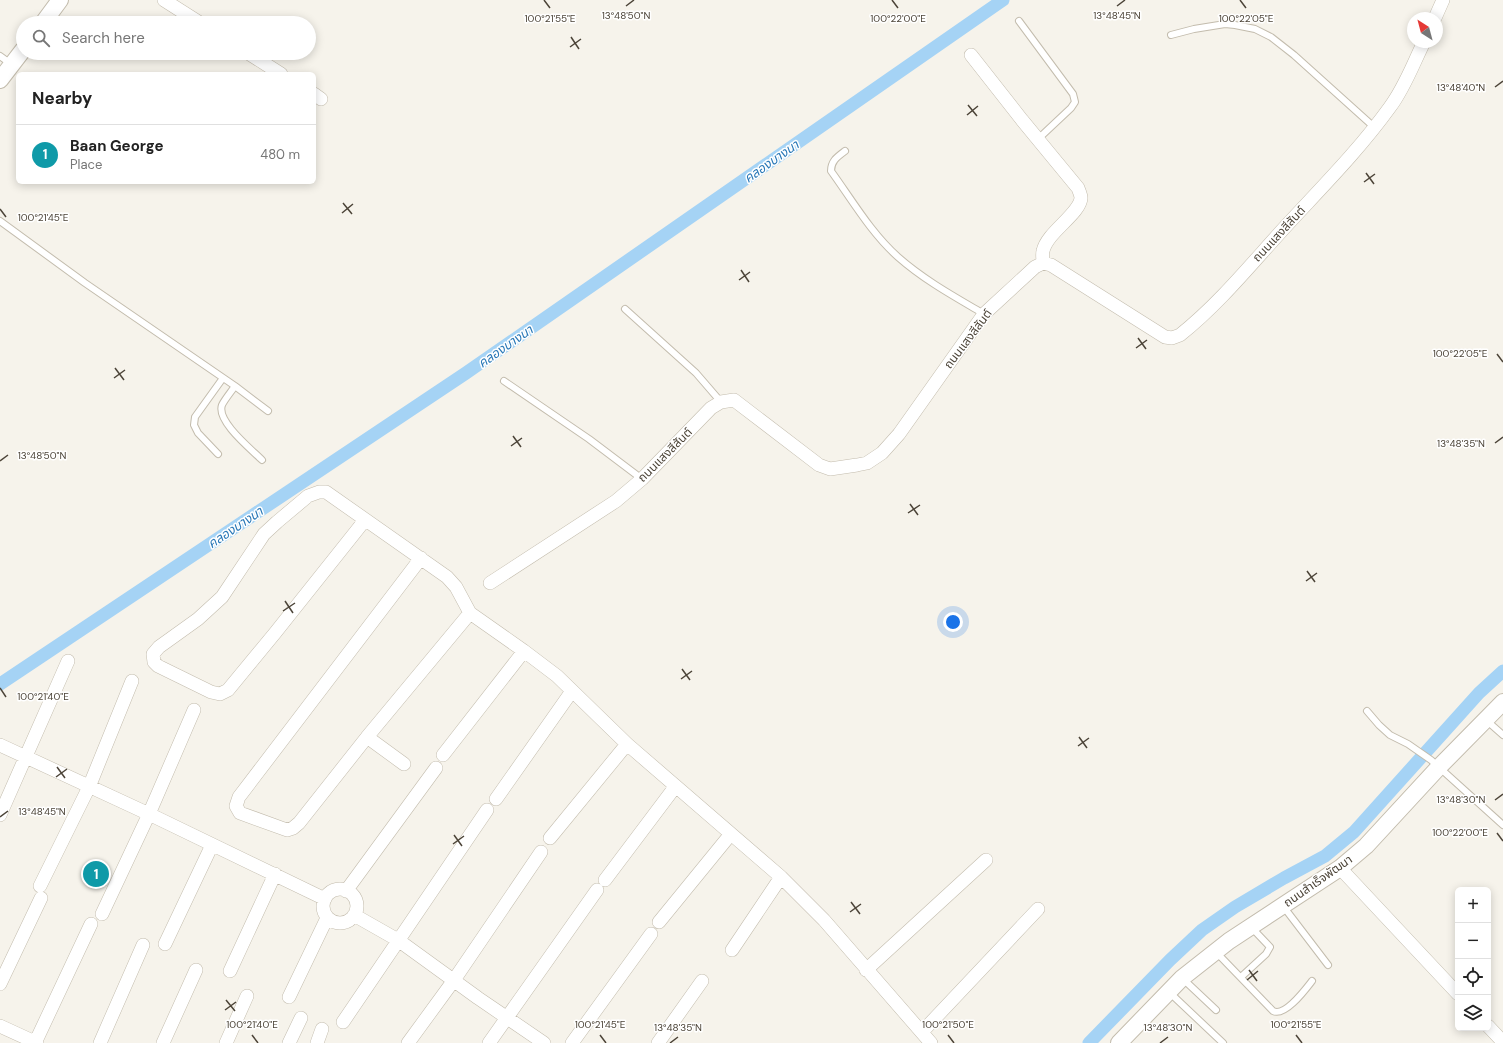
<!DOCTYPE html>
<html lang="en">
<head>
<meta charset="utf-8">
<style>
  body { margin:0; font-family:"DM Sans","Noto Sans Thai",sans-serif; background:#f6f6f6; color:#222 }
  .controls { position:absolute; right:12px; bottom:12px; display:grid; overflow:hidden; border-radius:6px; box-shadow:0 2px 10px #0003 }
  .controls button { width:36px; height:36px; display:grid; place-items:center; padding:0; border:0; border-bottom:1px solid #e0e0e0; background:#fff; color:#222; font:20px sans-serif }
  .compass { position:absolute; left:1407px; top:12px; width:36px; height:36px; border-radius:50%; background:#fff; box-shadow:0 2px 10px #0003; rotate:324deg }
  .you { position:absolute; left:953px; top:622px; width:14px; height:14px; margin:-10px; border:3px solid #fff; border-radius:50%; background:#1a73e8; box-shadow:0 0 0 6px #1a73e833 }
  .badge { display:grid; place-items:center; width:26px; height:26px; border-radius:50%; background:#ff4119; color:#fff; font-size:13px; font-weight:700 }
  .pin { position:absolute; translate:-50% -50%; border:2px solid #fff; box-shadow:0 1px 4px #0006 }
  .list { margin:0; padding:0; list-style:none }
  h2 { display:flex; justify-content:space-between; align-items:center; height:52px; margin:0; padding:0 16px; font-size:17px }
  h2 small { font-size:13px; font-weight:400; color:#767676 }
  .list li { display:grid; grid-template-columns:26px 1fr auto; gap:12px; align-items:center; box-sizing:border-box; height:60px; padding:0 16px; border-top:1px solid #e0e0e0 }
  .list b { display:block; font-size:15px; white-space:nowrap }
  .list p { margin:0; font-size:13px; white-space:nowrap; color:#767676 }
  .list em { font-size:13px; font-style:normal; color:#767676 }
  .icon { flex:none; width:22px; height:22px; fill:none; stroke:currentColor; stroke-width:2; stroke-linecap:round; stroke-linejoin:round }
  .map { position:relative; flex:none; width:1503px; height:1043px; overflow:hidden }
  .search { position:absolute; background:#fff; box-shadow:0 2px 10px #0003; left:16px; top:16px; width:300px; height:44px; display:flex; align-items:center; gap:10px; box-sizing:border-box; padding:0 14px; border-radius:22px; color:#767676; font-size:15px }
  .panel { position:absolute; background:#fff; box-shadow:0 2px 10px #0003; left:16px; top:72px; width:300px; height:112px; border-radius:6px }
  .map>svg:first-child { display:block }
</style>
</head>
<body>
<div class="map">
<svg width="1503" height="1043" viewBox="0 0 1503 1043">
  <defs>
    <filter id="shadow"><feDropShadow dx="3.5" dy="3.5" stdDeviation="1" flood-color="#0004"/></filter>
  </defs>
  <rect width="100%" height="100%" fill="#f6f3eb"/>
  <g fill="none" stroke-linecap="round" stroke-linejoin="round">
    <path stroke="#a5d3f5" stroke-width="13" d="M0,684l466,-311 537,-373
      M1089,1043l81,-83 32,-30 33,-23 49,-29 41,-22 29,-24 125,-139 24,-22"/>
  </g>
  <path fill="#d9d0c0" stroke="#d4c8b2" filter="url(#shadow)" d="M91,865l15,6 -6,13 -15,-7z"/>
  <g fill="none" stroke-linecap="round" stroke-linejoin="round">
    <g stroke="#c3bcad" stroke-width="8">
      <path id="service" d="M1019,21l54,73 2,8 -4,6 -33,31
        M1171,35l23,-6 31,-5 10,1 20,4 16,8 23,18 80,72
        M0,56l11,8
        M845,151c-8,6 -14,10 -14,20 21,29 40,62 67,86 26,23 57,40 86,57
        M0,221l85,62 150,103 33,25
        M625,309l71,64 25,29
        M504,381l85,58 53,40
        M235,386c-4,6 -10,13 -13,19 -6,16 29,44 40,55
        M218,454l-20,-21 -4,-8 1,-8 28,-39
        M1367,711l12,14 11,10 18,9 23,16 72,65
        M1486,720l17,15
        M1283,906l45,59
        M1216,952l57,59c12,6 32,-21 39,-30
        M1241,977l25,-23 4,-7 -19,-20
        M1182,978l34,32
        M1169,992l54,51"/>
    </g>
    <g stroke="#c3bcad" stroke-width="14">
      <path id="minor" d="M164,0l36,23
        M1435,18l8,-18
        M248,53l33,21
        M971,55l51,65 56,68c1,3 3,7 3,10 -1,16 -34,34 -38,53 -1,3 0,8 0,12
        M314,94l7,5
        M365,520l-90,113 -47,57 -8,4 -9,-2 -53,-26 -4,-4 -1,-8 6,-7 39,-28 24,-22 42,-63 13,-12 31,-26 11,-4h7l121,85 9,10 14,26 54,38 33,25 70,68 154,133 43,43 107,123
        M421,558l-182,239 -3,9 4,7 47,17 6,-2 6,-5 68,-86 103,-124
        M490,583l126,-82 26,-22 69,-71 10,-6 13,-2 85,65 11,4 27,-4 10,-2 15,-10 17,-19 85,-120 51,-47 8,-4 8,2 114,72 7,1 8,-3c40,-32 72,-72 106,-109 36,-39 73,-76 104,-119 15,-20 23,-43 34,-65
        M367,737l37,27
        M0,745l149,69 176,85
        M443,755l81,-104
        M496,799l76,-108
        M0,815l68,-154
        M550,838l77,-94
        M1340,868l118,126
        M605,880l70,-93
        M40,886l49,-99 43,-106
        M323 906a17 17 0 1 1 34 0a17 17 0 1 1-34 0Z
        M346,891l90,-123
        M102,914l47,-100 45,-104
        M354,915l44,25 80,58 66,45
        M659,922l71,-87
        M165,944l47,-99
        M732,950l49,-73
        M866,970l120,-110
        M230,971l45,-97
        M0,984l41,-86
        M289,997l38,-79
        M343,1022l144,-212
        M0,1026l37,17
        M1488,1026l15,16
        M922,1032l116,-123
        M35,1043l56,-119
        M100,1043l43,-98
        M163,1043l33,-73
        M226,1043l21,-47
        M289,1043l12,-25
        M317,1043l5,-14
        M408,1043l46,-63 87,-128
        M489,1043l108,-153
        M572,1043l79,-109
        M658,1043l44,-62"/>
    </g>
    <g stroke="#c3bcad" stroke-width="18">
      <path id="tertiary" d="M43,23l17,-23
        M0,80l23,-30
        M1119,1043l63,-65 47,-37 111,-73 26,-22 72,-78 65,-66"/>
    </g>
    <use href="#service" stroke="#fff" stroke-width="6"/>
    <use href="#minor" stroke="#fff" stroke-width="13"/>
    <use href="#tertiary" stroke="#fff" stroke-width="16"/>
  </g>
  <path fill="none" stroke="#4c4438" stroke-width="1.5" d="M544,0l6,8M892,0l6,8M1240,0l6,8M626,6l8,-6M1117,6l8,-6M571,37l8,12M570,47l11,-8M1495,87l8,-6M968,105l9,11M967,115l11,-9M1366,173l8,11M1364,182l11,-8M343,203l9,11M0,209l6,8M342,213l11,-9M741,270l8,12M739,280l11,-8M1138,338l8,11M1136,348l11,-8M1497,354l6,8M115,368l9,12M114,378l11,-8M513,436l8,11M1495,443l8,-6M511,446l11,-8M0,461l8,-6M910,504l8,11M908,513l12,-8M1307,571l8,11M1306,581l11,-8M285,601l8,12M283,611l12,-8M682,669l8,11M681,679l11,-8M0,688l6,9M1079,737l8,11M1078,746l11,-8M57,767l8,11M56,777l11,-8M1495,800l8,-6M0,817l8,-6M1497,833l6,8M454,835l8,11M453,844l11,-8M851,902l9,12M850,912l11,-8M1249,970l8,11M1247,980l11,-9M226,1000l9,11M225,1010l11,-8M252,1035l6,8M600,1035l6,8M948,1035l6,8M1296,1035l6,8M670,1043l8,-6M1160,1043l8,-6"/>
  <g text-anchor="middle" stroke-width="3" stroke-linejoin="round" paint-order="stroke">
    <g font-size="12" fill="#4c4438" stroke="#fff">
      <text transform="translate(1279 234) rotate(-47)" y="4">ถนนแสงสีสันต์</text>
      <text transform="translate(968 339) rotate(-53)" y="4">ถนนแสงสีสันต์</text>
      <text transform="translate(665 455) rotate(-45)" y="4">ถนนแสงสีสันต์</text>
      <text transform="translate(1318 881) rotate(-35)" y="4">ถนนสำเร็จพัฒนา</text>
    </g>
    <g font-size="13" font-style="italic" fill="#2777b7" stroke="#fff">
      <text transform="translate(771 161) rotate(-35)" y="5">คลองบางนา</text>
      <text transform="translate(505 346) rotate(-35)" y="5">คลองบางนา</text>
      <text transform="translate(235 527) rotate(-34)" y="5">คลองบางนา</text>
    </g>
  </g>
  <g font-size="10" text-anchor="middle" fill="#4c4438" stroke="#fff" stroke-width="3" stroke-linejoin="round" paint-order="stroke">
    <text x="626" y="19">13°48'50"N</text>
    <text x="1117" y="19">13°48'45"N</text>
    <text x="550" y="22">100°21'55"E</text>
    <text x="898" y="22">100°22'00"E</text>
    <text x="1246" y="22">100°22'05"E</text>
    <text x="1461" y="91">13°48'40"N</text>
    <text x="43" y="221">100°21'45"E</text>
    <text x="1460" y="357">100°22'05"E</text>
    <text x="1461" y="447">13°48'35"N</text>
    <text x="42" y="459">13°48'50"N</text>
    <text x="43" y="700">100°21'40"E</text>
    <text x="1461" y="803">13°48'30"N</text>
    <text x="42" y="815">13°48'45"N</text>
    <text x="1460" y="836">100°22'00"E</text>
    <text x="252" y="1028">100°21'40"E</text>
    <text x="600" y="1028">100°21'45"E</text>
    <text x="948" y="1028">100°21'50"E</text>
    <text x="1296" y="1028">100°21'55"E</text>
    <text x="678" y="1031">13°48'35"N</text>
    <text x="1168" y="1031">13°48'30"N</text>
  </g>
</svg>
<div class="controls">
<button>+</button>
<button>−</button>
<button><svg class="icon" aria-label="locate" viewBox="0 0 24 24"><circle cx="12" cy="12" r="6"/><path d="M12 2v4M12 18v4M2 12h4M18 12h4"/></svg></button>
<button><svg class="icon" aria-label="layers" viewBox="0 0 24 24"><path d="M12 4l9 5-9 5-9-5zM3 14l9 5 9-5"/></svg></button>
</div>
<svg class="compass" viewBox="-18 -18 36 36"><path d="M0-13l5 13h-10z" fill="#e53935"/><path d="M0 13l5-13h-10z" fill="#767676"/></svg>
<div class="you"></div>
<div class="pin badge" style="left:96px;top:874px;background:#0f9aa8">1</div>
<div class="search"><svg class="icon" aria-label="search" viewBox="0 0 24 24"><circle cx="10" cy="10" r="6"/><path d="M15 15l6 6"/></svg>Search here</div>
<section class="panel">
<h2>Nearby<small></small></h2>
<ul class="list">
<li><span class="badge" style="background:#0f9aa8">1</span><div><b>Baan George</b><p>Place</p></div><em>480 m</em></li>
</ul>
</section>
</div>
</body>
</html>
